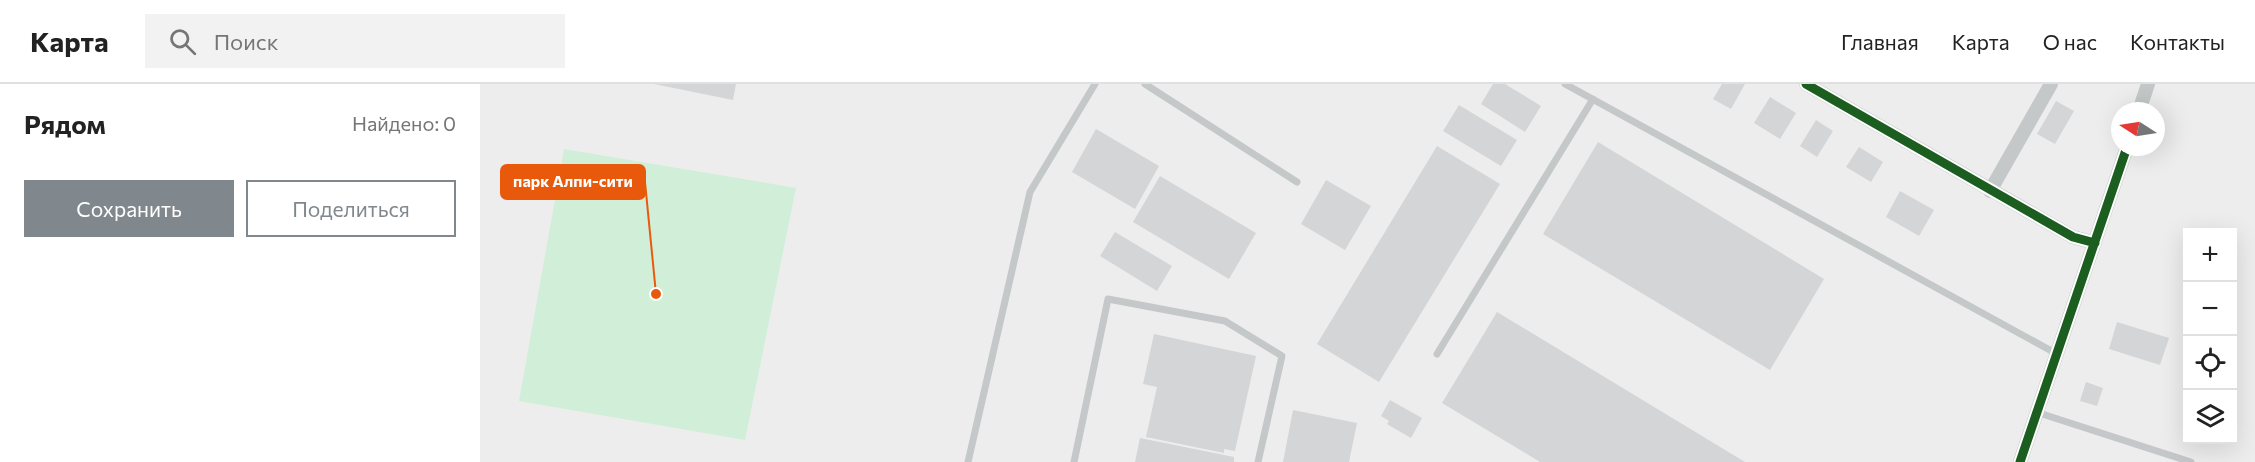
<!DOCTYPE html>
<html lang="ru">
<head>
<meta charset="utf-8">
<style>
  body { margin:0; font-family:Commissioner,sans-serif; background:#f2f2f2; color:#222 }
  .controls { position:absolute; right:18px; bottom:18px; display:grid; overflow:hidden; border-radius:0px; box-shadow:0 6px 24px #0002 }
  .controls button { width:54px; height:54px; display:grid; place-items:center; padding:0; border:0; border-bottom:2px solid #e0e0e0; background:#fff; color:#222; font:30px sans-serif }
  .compass { position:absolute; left:1631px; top:18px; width:54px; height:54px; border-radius:50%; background:#fff; box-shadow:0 6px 24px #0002; rotate:282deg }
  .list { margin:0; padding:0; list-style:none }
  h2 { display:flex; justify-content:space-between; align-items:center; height:78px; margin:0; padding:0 24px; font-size:26px }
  h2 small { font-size:20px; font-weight:400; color:#767676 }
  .actions { display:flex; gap:12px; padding:18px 24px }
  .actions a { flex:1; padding:14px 0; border:2px solid #80888d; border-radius:0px; text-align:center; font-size:21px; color:#80888d }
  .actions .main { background:#80888d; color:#fff }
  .icon { flex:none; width:33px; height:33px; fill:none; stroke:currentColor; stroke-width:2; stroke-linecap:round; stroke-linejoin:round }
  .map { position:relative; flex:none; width:1775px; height:378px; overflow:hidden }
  header { display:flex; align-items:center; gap:36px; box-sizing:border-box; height:84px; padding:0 30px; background:#fff; border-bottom:2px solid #e0e0e0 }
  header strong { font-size:28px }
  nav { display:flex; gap:33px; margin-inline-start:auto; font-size:21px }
  .search { width:420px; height:54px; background:#f2f2f2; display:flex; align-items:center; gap:15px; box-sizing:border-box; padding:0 21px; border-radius:0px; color:#767676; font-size:22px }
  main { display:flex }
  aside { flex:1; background:#fff }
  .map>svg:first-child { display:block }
</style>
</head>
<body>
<header>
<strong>Карта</strong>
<div class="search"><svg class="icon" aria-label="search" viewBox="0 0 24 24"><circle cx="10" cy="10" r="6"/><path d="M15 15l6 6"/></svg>Поиск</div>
<nav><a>Главная</a><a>Карта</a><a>О нас</a><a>Контакты</a></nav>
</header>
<main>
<aside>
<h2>Рядом<small>Найдено: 0</small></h2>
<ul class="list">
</ul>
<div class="actions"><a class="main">Сохранить</a><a>Поделиться</a></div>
</aside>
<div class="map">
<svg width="1775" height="378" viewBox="0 0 1775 378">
  <rect width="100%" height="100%" fill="#eeeded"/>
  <path fill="#d1eed8" d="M84,65l232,39 -51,252 -226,-39z"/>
  <path fill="#d4d5d6" d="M174,0h82l-3,16z
    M1013,0h12l36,22 -16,26 -44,-28z
    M1242,0h23l-14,25 -18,-10z
    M1290,13l26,16 -16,26 -26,-16z
    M1576,17l18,10 -19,33 -18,-10z
    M979,21l58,35 -16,26 -58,-35z
    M1336,36l17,11 -16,26 -17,-11z
    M616,45l63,37 -24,43 -63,-37z
    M1118,58l226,137 -54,91 -227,-136z
    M957,62l63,38 -121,198 -62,-38z
    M1379,63l24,15 -12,20 -25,-15z
    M680,92l96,57 -27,46 -96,-57z
    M846,96l45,26 -26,44 -44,-26z
    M1420,107l34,19 -15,26 -33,-19z
    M635,148l57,34 -15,25 -57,-35z
    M1017,228l248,150h-205l-98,-59z
    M1637,238l52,16 -9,27 -51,-16z
    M674,250l102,22 -21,95 -11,-2v4l-78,-16 11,-50 -14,-3z
    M1606,298l17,6 -6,18 -17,-5z
    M910,316l32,18 -11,20 -24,-14 2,-3 -8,-5z
    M813,326l64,13 -8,39h-66z
    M660,354l94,19v5h-99z"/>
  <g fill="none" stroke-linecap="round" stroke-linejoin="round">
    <path stroke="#c4c8c9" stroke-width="7" d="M665,0l152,98
      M1085,0l492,270
      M957,270l156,-255
      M1556,328l155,50
      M488,378l62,-270 65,-108
      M594,378l34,-163 117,22 57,35 -24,106"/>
    <path stroke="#c4c8c9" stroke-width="14" d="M1326,0l267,153 22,6
      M1659,27l9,-27
      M1510,107l61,-107
      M1540,378l107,-315"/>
    <g stroke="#fff" stroke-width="13">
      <path id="cycleway" d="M1326,0l267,153 22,6
        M1540,378l107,-315"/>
    </g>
    <use href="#cycleway" stroke="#1b5e20" stroke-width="9"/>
  </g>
  <path fill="none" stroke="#e8590c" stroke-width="2" d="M176 210L165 98"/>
  <circle fill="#e8590c" stroke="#fff" stroke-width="2" cx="176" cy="210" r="6"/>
  <rect fill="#e8590c" stroke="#e8590c" stroke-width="2" x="21" y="81" width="144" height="34" rx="6"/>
  <g font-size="16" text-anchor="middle" font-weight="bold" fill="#fff">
    <text x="93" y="103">парк Алпи-сити</text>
  </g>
</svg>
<div class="controls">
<button>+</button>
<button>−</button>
<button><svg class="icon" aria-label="locate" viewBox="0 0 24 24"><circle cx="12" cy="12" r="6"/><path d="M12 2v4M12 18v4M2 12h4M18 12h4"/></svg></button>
<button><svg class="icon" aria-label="layers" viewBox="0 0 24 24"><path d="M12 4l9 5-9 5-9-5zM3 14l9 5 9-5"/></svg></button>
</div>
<svg class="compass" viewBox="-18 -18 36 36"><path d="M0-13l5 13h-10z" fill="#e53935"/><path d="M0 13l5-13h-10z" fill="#767676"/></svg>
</div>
</main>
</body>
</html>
